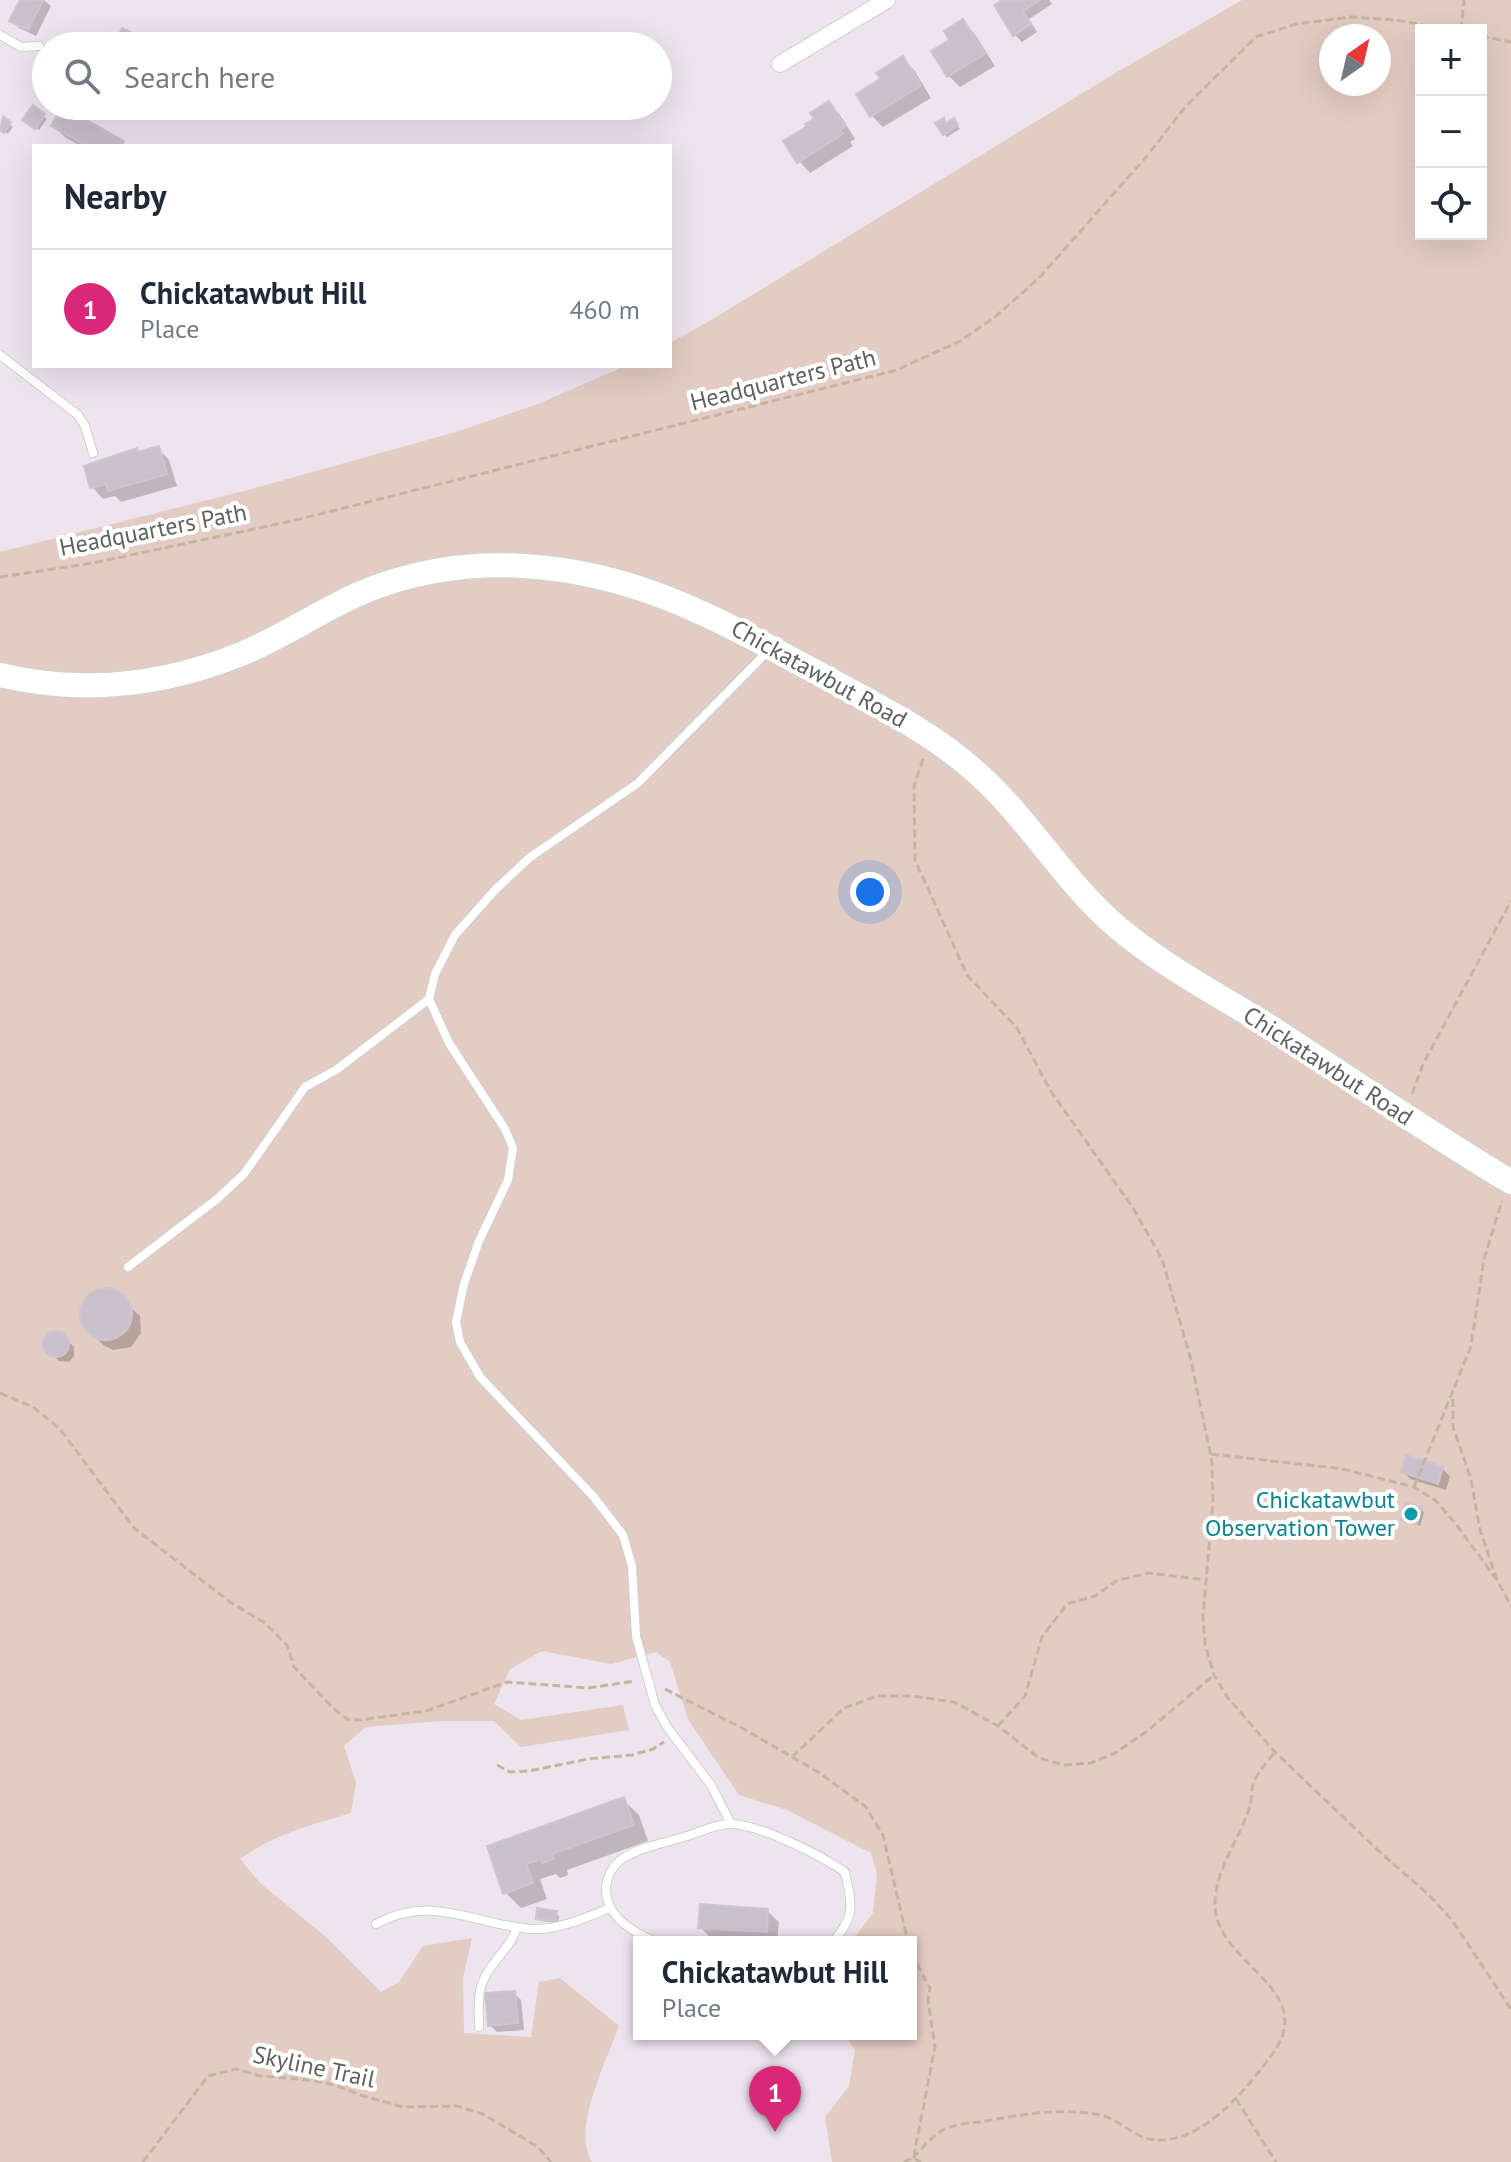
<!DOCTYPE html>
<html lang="en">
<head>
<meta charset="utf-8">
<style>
  body { margin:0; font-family:"PT Sans",sans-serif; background:#f6f6f7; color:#1f2937 }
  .controls { position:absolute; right:24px; top:24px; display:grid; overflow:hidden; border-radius:0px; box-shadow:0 8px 32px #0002 }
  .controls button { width:72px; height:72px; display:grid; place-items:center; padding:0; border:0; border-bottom:2px solid #e0e1e3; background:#fff; color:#1f2937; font:40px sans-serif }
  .compass { position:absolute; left:1319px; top:24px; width:72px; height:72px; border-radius:50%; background:#fff; box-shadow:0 8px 32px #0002; rotate:34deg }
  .you { position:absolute; left:870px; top:892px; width:28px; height:28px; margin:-20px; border:6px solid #fff; border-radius:50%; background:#1a73e8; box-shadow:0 0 0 12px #1a73e833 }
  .badge { display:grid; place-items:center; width:52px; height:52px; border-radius:50%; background:#db2777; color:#fff; font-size:26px; font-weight:700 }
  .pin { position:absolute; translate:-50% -66px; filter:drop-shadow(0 2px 4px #0008) }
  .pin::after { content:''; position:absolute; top:42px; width:28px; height:24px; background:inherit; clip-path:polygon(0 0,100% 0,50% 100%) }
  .popup { position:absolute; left:633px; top:1936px; width:284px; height:104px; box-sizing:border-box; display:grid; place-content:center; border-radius:0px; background:#fff; filter:drop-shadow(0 2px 6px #0005); font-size:26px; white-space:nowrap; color:#747a83 }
  .popup b { font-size:30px; color:#1f2937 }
  .popup::after { content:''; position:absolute; left:50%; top:100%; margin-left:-16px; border:16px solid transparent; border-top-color:#fff }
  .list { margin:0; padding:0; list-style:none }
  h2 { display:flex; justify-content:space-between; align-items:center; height:104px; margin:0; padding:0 32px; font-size:34px }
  h2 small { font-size:26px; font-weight:400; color:#747a83 }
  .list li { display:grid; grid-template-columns:52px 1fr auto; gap:24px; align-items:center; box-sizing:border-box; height:120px; padding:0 32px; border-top:2px solid #e0e1e3 }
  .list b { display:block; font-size:30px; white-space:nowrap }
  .list p { margin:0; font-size:26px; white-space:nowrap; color:#747a83 }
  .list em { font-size:26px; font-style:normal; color:#747a83 }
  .icon { flex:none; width:44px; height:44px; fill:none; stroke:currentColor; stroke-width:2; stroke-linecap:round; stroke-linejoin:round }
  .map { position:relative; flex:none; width:1511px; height:2162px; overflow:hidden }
  .search { position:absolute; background:#fff; box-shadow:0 8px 32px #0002; left:32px; top:32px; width:640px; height:88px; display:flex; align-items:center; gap:20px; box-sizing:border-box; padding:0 28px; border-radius:44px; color:#747a83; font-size:30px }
  .panel { position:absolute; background:#fff; box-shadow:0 8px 32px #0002; left:32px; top:144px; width:640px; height:224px; border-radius:0px }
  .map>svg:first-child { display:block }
</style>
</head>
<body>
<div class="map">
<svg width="1511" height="2162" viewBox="0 0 1511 2162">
  <rect width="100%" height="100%" fill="#ede4ed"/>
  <path fill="#e3ccc3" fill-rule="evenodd" d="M1242,0h269v2162h-679l-7,-45 24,-31 6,-36 -11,-16h67v-92h-60l22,-29 4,-39 -6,-21 -84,-43 -48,-15 -51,-76 -18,-57 -14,-10 -45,12 -69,-13 -32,18 -16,35 27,16 102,-15 6,25 -108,17 -27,-26h-54l-74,6 -22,19 12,37 -5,30c-43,13 -74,20 -111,46l20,24 66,54 55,55 18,-10 24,-36 49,-8 -9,40 1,55 67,4 8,-55 21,-4 59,48c-12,34 -48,103 -27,136h-592v-1610l248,-62 208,-58 82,-28 87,-38h45v-23l43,-24 404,-247zM1421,30h60v204h-60zM1331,36h48v48h-48z"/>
  <path fill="#0003" d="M22,0h22l7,6 -15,30 -17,-8 -7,-8z
    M1006,0h43l3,4 -23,15 8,13 -15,10 -8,-8z
    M963,22l11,11 21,33 -35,21 -11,-11 -15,-24 18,-11z
    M902,58l12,12 17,28 -48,29 -11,-11z
    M829,103l11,12 15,24 -5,3 3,4 -43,27 -11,-12 18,-42z
    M96,106h18l-4,8z
    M33,108l14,11 -8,11 -11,-7z
    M3,119l10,8 -5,7 -8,-6z
    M956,124l4,5 -13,8 -3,-3 3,-9z
    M53,126l69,16 4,4h-46l-15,-9z
    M158,448l11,12 8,26 -56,16 -6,-6 -12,3 -11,-12 47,-34z
    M97,1292h16l27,24 1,17 -10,14 -18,3 -10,-5 -19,-21v-19z
    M59,1333l15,14v9l-5,6 -10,-1 -13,-13 1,-10z
    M1442,1469l8,7 -4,14 -36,-11 -7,-8z
    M1421,1509l3,3 -4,14 -17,-7z
    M623,1800l16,15 9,26 -81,29 1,5 -8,3 -4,-4 -16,5 7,20 -26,9 -16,-16 -16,-45z
    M767,1911l12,11 -2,20 -65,-3 -12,-12z
    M556,1913l3,3 -1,7 -17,-2 -3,-3z
    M514,1993l7,7 3,30 -27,2 -7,-7z"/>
  <path fill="#c9c1c9" stroke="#d1c3d2" stroke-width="2" d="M20,0h23l-15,30 -19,-9z
    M1002,0h38l-17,11 8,13 -18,12 -19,-31z
    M963,19l22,35 -38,23 -16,-26 18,-11 -5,-9z
    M122,28l24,11 -4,7h-29z
    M903,56l18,30 -51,31 -14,-23 24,-15 -4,-6z
    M829,101l16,25 -5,4 3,4 -46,29 -14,-22 23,-14 -1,-3 9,-5 -4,-6z
    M33,105l12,9 -10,15 -13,-9z
    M62,106l62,35 -3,5h-34l-36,-20z
    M3,116l8,6 -7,11 -4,-3z
    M944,118l2,5 8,-5 4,7 -15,10 -8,-12z
    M159,446l8,28 -59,17 -2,-7 -16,4 -6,-22 53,-18 1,4z
    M80 1314a26 26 0 1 1 52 0a26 26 0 1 1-52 0Z
    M43 1344a13 13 0 1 1 26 0a13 13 0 1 1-26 0Z
    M1406,1455l37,12 -5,17 -37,-12z
    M1405,1503l17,4 -5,17 -16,-4z
    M624,1797l10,28 -82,29 2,5 -12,4 -1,-4 -15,5 7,19 -30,11 -16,-48z
    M700,1904l68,5 -1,23 -69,-4z
    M537,1908l20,3 -2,10 -19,-2z
    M515,1991l3,32 -30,3 -3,-33z"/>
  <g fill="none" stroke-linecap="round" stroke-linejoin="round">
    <g stroke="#cdd2cc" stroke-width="10">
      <path id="lane" d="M0,35l21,12 18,-1
        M0,355l78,60 7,11 8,27
        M429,999l20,44 56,86 8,19 -5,32 -29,61 -15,43 -8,38 4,20 20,35 113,119 30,39 9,31 4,70 19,69 12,22 44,58 20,39
        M128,1267l89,-68 27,-25 61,-87 31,-17 93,-71 6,-25 20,-39 40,-45 34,-32 109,-75 131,-133
        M376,1924c57,-31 98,1 156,5 27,1 53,-11 78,-21
        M656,1942c-26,-11 -56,-29 -49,-61 3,-11 9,-19 18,-24 18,-11 40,-14 59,-20 14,-4 34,-14 48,-13 31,2 88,31 113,48 7,33 11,43 -12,70
        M479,2027c0,-15 -2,-32 4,-46 8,-20 28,-33 34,-54"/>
    </g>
    <g stroke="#cdd2cc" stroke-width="18">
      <path id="street" d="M780,64l107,-64"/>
    </g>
    <g stroke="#cfd6cf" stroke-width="26">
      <path id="secondary" d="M0,675c84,20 167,10 246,-23 37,-16 72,-39 108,-56 53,-24 113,-34 170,-30 117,7 199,56 299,110 53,29 109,56 154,97 52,46 87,109 140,154 46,39 102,68 153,100 80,52 159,106 241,155"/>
    </g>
    <path stroke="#c6b59e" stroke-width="3" stroke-dasharray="8 4" stroke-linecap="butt" d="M1461,30l3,-30
      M1481,36l30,6
      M0,577l93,-14 199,-42 605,-151 63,-29 35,-24 44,-39 108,-122 39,-50 70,-69 40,-13 56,-7 44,3 55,10
      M923,759l-9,27 1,74 52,115 50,53 33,62 83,118 29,51 29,101 21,102 1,38 -10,117 2,27 9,31 14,23 47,54 108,103 46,40 23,25 59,89
      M1412,1094l11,-30 88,-163
      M0,1393l33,14 27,22 74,99 96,74 35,21 22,22 7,22 39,41 14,11 13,1 66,-9 81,-29 81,6 47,-7
      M1453,1399v28l18,52 9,51 17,50 14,26
      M1211,1454l132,15 71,18 22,14 19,22 42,57
      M1414,1487l57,-141 13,-87 18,-58
      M665,1689l77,39 76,44 47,34 18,29 25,107
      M998,1726l27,-30 17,-59 25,-33 28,-8 21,-15 32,-8 59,7
      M792,1757l52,-49 33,-12h35l42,6 44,24 41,32 25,7 27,-2 24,-10 31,-21 68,-57
      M497,1765l13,7 19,-1 59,-12 44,-4 21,-6 11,-7
      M911,1953l19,35 -2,12 7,47 -21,108
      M1236,2099l40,63
      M913,2158c11,-11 21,-26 37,-31 9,-3 20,-4 30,-5 38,-7 81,-15 120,-7 18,4 32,20 49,24 50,10 98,-50 124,-86 47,-65 -60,-90 -58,-150 1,-36 25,-64 35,-97 2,-8 1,-17 4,-24 4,-10 14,-21 21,-30
      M143,2162l65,-86 28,-7 25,7 48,4 26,5 25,10 43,12 54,-1 26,8 55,33 13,15
      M904,2162l9,-4 8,4"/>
    <use href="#lane" stroke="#fff" stroke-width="8"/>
    <use href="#street" stroke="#fff" stroke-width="16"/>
    <use href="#secondary" stroke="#fff" stroke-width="24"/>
  </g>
  <circle fill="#0f9aa8" stroke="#fff" stroke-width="3" cx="1411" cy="1514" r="8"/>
  <g text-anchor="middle" stroke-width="8" stroke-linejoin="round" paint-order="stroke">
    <g font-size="24" fill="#5d635c" stroke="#fff">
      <text transform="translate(783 380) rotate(-14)" y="8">Headquarters Path</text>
      <text transform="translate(153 530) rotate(-11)" y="8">Headquarters Path</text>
      <text transform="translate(819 674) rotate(29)" y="8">Chickatawbut Road</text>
      <text transform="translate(1328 1066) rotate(33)" y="8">Chickatawbut Road</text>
      <text transform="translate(314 2067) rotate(12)" y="8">Skyline Trail</text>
    </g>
    <g font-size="24" fill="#0d838f" stroke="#fff" text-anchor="end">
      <text x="1395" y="1508">Chickatawbut<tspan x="1395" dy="28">Observation Tower</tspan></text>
    </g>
  </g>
</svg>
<div class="controls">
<button>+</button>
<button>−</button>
<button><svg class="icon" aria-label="locate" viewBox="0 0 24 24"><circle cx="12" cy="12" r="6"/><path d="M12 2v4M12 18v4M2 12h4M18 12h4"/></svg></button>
</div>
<svg class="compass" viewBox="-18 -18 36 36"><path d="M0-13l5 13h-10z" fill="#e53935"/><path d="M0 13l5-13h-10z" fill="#747a83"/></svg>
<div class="you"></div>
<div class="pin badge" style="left:775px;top:2132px">1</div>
<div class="popup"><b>Chickatawbut Hill</b>Place</div>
<div class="search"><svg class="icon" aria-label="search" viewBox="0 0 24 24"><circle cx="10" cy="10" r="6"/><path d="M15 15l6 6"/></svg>Search here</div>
<section class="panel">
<h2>Nearby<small></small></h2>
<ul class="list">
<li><span class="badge">1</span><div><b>Chickatawbut Hill</b><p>Place</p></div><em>460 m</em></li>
</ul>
</section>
</div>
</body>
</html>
